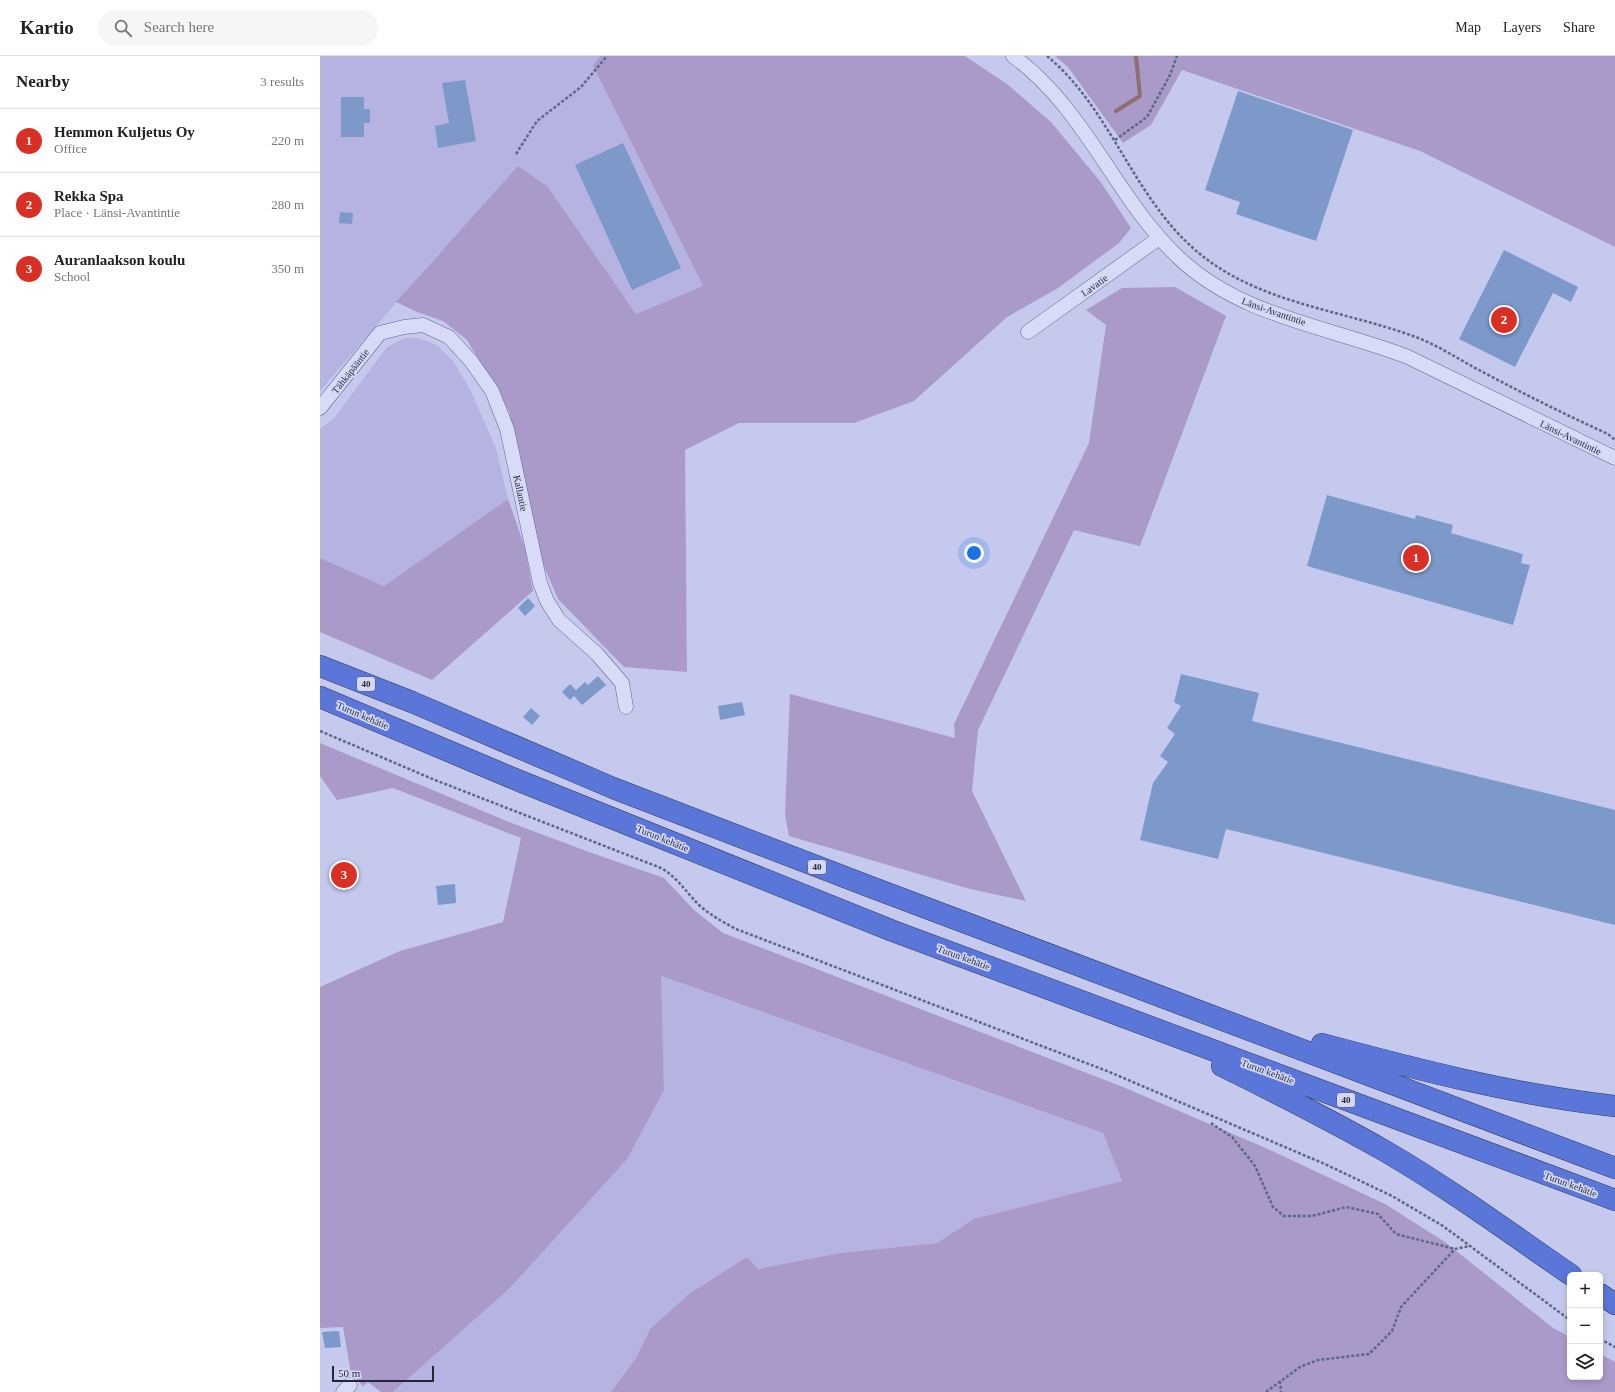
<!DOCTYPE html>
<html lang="en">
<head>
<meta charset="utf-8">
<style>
  body { margin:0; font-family:"Times New Roman",serif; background:#f6f6f6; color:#222 }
  .controls { position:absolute; right:12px; bottom:12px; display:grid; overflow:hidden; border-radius:6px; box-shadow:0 2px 6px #0003 }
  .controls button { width:36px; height:36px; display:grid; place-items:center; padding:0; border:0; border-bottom:1px solid #e0e0e0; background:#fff; color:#222; font:20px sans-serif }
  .scale { position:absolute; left:12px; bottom:10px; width:102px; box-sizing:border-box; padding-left:4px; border:2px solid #1f2738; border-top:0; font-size:11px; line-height:14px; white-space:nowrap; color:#1f2738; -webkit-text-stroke:3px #d5d7f4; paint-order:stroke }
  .you { position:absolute; left:654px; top:497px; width:14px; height:14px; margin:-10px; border:3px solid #fff; border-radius:50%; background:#1a73e8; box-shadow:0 0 0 6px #1a73e833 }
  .badge { display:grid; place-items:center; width:26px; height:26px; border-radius:50%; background:#d93025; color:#fff; font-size:13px; font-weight:700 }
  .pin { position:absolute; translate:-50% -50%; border:2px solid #fff; box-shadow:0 1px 4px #0006 }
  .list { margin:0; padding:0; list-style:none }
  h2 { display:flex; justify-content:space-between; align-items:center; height:52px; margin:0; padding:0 16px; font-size:17px }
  h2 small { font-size:13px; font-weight:400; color:#767676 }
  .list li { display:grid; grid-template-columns:26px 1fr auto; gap:12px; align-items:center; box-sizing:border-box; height:64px; padding:0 16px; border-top:1px solid #e0e0e0 }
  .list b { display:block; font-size:15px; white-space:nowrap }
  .list p { margin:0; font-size:13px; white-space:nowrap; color:#767676 }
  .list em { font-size:13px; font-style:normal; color:#767676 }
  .icon { flex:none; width:22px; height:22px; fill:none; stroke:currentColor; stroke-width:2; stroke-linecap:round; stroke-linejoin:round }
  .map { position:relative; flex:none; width:1295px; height:1336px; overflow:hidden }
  header { display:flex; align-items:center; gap:24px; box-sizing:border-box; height:56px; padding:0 20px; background:#fff; border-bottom:1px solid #e0e0e0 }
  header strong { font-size:19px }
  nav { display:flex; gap:22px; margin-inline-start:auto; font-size:14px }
  .search { width:280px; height:36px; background:#f6f6f6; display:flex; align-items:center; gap:10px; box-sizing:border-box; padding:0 14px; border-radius:22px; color:#767676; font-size:15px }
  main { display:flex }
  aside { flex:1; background:#fff }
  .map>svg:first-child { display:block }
</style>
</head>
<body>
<header>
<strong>Kartio</strong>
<div class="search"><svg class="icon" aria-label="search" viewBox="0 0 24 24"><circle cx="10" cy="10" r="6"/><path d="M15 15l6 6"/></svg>Search here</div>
<nav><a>Map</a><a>Layers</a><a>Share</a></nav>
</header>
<main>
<aside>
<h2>Nearby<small>3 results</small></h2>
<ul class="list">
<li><span class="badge">1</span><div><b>Hemmon Kuljetus Oy</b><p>Office</p></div><em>220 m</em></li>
<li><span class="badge">2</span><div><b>Rekka Spa</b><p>Place · Länsi-Avantintie</p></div><em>280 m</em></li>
<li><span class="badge">3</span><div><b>Auranlaakson koulu</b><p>School</p></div><em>350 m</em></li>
</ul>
</aside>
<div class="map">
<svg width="1295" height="1336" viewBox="0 0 1295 1336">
  <rect width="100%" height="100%" fill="#c5c9ed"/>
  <path fill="#b6b3e2" d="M0,0h280l-7,10 110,220 -67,28 -88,-127 -109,66 -119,138z
    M85,282h11l11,3 11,5 15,15 17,28 26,59 12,51 -124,87 -64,-28v-129l15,-12 52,-70z
    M340,920l443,157 19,48 -147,38 -38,24 -97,10 -82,17 -108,59 -14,29 -25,34h-218l115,-102 156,-200z"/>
  <path fill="#aa9aca" d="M280,0h365l42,28 44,38 49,59 31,47 -12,15 -61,45 -51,29 -93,84 -60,22h-115l-54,27 2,222 -63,-5 -66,-68 -15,-35 -34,-153 -42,-71 -24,-19 -26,-9 -21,-10 122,-136 30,21 88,127 67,-28 -110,-220z
    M735,0h560v191l-195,-96 -238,-81 -31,55 -28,18 -55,-76z
    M855,231l51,29 -86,230 -66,-16 -96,200 -6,61 54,110 -56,-12 -181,-53 -4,-21 5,-121 165,44 -1,-14 135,-281 17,-118 -20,-15 36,-22z
    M188,443l17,49 8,43 -101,89 -112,-48v-74l64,28z
    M0,687l189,79 80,30 75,26 30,32 29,23 400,154 145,62 117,55 60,38 108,86 17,9v40h30v-23l15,8v30h-1004l25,-34 14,-29 39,-35 58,-37 11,12 82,-16 97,-10 37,-24 148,-38 -19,-48 -442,-157 3,114 -37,69 -119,131 -115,102h-12l-13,-10 -5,4 -12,-13 -8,-46 -23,1v-341l80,-36 103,-29 18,-84 -128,-50 -56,12 -17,-24z"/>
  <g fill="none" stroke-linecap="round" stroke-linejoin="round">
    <path stroke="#8e6e6f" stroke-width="4" d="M796,55l24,-15 -4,-40"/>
  </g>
  <path fill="#7d99c9" d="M145,24l11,61 -38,7 -3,-22 14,-3 -7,-40z
    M918,35l115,39 -37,111 -80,-27 4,-12 -35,-12z
    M21,41h23v12h6v14h-6v14h-23z
    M303,87l58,125 -49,22 -57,-125z
    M20,156l13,1 -1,11 -13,-1z
    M1184,194l74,37 -7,15 -18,-9 -38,74 -56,-28z
    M1007,439l88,24 1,-4 37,10 -2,8 72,21 -2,9 9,2 -17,60 -206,-59z
    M208,542l7,8 -10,10 -7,-8z
    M861,618l78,19 -7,28 363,89v115l-389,-96 -8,30 -78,-19 13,-57 15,-21 -8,-6 15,-22 -8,-6 14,-22 -7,-4z
    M278,620l8,9 -24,20 -8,-9 -4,4 -8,-8 8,-8 6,6 9,-8 3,3z
    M422,646l3,13 -25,5 -2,-14z
    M211,652l9,8 -8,9 -9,-8z
    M135,828l1,19 -18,2 -2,-19z
    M19,1275l2,16 -16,1 -3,-16z"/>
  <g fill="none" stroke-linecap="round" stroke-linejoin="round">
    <g stroke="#5c6787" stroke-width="15">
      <path id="minor" d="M693,0c73,53 102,142 166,202 62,59 152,69 229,99l207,101
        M708,276l131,-94
        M0,352l60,-75 24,-6 19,-2 26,12 22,24 21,30 15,38 33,154 7,18 12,19 38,34 25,29 4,24
        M23,1336l7,-7"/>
    </g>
    <g stroke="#303c55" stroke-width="22">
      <path id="highway" d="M0,610l92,36 201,86 263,101 739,279
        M0,641l202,85 371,149 722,269
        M1002,988c97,26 194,51 293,62
        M902,1010c55,27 110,55 163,85 65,38 125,82 186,124
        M1280,1238l15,10"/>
    </g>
    <path stroke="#5c6787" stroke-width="2.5" stroke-dasharray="3 2" stroke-linecap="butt" d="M727,0c63,52 85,138 146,192 61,55 146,61 220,88 23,8 45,23 66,34 43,23 85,44 129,64l7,6
      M795,84l32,-23 23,-42 7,-19
      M196,98l21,-33 44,-34 26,-31
      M0,675l115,49 226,88c16,9 25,24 38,37 11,10 24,17 37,24l371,142 220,94 65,31 51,30 127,94
      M891,1067l21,14 23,29 18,41 11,9h28l34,-9 32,7 18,20 59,15
      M1280,1283l15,8
      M960,1325l1,11
      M946,1336l34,-25 18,-7 51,-6 23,-23 9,-24 54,-58 15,-3"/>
    <use href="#minor" stroke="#d8dbf8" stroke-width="14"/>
    <use href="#highway" stroke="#5a76d8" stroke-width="21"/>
  </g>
  <g text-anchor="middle" stroke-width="3.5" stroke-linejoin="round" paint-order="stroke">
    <g fill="#d5d7f4" stroke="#565c70" stroke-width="1">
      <rect x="37" y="621" width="18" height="14" rx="3"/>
      <rect x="488" y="804" width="18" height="14" rx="3"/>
      <rect x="1017" y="1037" width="18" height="14" rx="3"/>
    </g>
    <g font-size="9" font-weight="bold" fill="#1f2738">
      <text x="46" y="631">40</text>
      <text x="497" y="814">40</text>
      <text x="1026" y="1047">40</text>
    </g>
    <g font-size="10" fill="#1f2738" stroke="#d5d7f4">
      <text transform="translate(774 229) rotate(-36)" y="4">Lavatie</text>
      <text transform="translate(954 255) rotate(19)" y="4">Länsi-Avantintie</text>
      <text transform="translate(30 315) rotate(-52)" y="4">Tähkäpääntie</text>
      <text transform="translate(1251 381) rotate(26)" y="4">Länsi-Avantintie</text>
      <text transform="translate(201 437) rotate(78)" y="4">Kallantie</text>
      <text transform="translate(43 659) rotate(23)" y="4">Turun kehätie</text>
      <text transform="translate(343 782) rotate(22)" y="4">Turun kehätie</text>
      <text transform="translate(644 901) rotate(20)" y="4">Turun kehätie</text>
      <text transform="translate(948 1015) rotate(20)" y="4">Turun kehätie</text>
      <text transform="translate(1251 1128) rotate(20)" y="4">Turun kehätie</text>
    </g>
  </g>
</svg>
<div class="controls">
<button>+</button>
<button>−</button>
<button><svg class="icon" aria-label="layers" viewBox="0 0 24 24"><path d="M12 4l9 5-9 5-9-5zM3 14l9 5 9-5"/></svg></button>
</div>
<div class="scale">50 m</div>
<div class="you"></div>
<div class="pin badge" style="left:1096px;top:502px">1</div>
<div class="pin badge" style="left:1184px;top:264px">2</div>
<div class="pin badge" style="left:24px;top:819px">3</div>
</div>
</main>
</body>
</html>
